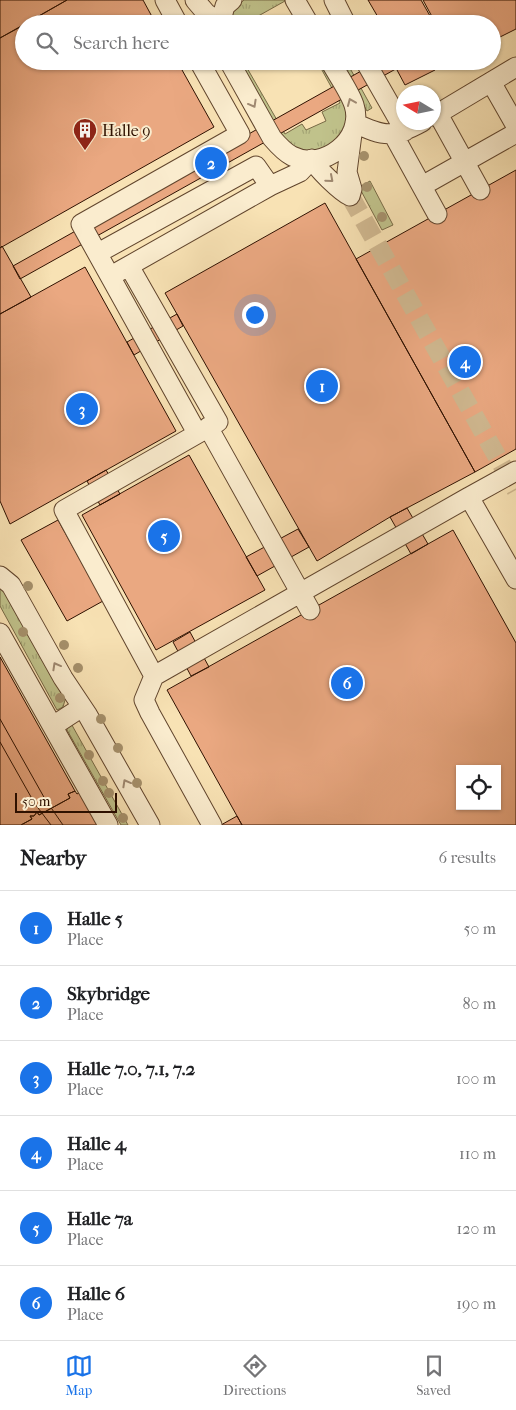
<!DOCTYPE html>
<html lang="en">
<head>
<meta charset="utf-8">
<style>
  body { margin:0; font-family:"IM FELL French Canon",serif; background:#f6f6f6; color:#202124 }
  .controls { position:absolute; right:15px; bottom:15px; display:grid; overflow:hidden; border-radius:0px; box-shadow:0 1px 4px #0004 }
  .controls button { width:45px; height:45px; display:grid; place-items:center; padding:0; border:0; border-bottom:1px solid #e0e0e0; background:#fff; color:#202124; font:25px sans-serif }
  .compass { position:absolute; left:396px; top:85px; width:45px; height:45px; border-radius:50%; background:#fff; box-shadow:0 1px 4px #0004; rotate:280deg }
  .scale { position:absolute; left:15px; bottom:12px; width:102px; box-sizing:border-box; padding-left:5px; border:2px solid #2f1100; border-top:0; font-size:14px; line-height:18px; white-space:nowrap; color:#2f1100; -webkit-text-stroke:4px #faecce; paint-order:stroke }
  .you { position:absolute; left:254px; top:314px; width:18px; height:18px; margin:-12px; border:4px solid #fff; border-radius:50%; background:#1a73e8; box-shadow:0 0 0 8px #1a73e833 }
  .badge { display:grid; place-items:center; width:32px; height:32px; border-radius:50%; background:#1a73e8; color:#fff; font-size:16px; font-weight:700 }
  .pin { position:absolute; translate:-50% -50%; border:2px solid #fff; box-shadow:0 1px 5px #0006 }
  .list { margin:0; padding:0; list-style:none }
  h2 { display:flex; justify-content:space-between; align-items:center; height:65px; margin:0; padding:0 20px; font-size:21px }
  h2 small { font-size:16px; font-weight:400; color:#757577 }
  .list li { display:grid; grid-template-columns:32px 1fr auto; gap:15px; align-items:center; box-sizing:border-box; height:75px; padding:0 20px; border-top:1px solid #e0e0e0 }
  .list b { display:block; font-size:19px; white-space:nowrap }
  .list p { margin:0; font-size:16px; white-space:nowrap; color:#757577 }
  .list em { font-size:16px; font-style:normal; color:#757577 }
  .icon { flex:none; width:28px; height:28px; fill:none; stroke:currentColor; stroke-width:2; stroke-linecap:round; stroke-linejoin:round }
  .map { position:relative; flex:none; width:516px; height:825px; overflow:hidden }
  .search { position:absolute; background:#fff; box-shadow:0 1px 4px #0004; left:15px; right:15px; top:15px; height:55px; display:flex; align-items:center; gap:12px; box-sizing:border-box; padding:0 18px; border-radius:28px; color:#757577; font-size:19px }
  .sheet { height:515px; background:#fff }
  nav { display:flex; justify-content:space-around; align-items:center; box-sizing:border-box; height:70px; border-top:1px solid #e0e0e0; background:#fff; font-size:14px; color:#757577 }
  nav a { display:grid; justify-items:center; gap:2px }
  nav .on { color:#1a73e8 }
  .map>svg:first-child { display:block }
</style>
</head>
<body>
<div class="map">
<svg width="516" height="825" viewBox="0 0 516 825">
  <defs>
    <pattern id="grass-tufts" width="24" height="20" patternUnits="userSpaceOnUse" patternTransform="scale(1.25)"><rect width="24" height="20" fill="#c0c28b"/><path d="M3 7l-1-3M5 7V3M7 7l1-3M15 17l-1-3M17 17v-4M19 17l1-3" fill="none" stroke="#a5a676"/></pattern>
  </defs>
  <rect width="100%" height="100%" fill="#f8e2b4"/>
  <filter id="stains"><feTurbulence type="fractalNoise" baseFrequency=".004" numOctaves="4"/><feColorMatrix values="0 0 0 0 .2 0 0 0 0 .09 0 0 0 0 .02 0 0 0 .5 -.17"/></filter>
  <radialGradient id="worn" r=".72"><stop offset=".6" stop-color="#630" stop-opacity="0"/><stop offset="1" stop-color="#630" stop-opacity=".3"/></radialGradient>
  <path fill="url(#grass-tufts)" stroke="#786a46" d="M244,0h40l1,1 -41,23h-16l4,-13z
    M239,61h4l42,73 17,-10 4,6 20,-9 -4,-9 18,-9 -23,-42h6l22,41 2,21 -11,21 -24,9 -18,-5 -12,-11z
    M339,61h7l26,47 -5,3z
    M370,181l23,44 -11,5 -23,-43z
    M0,586l3,2 62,112 -2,7 -6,3 -57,-104z
    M72,725l1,2 55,98h-7l-54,-95v-3z"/>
  <path fill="#eaa881" stroke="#2f1100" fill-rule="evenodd" d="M0,0h67l-67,38z
    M67,0h76l13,24h-131z
    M368,0h53l13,23 -52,1z
    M423,0h93v29l-24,12v-17h-56z
    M24,25v36h153l37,66 -214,121v-210z
    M379,61h31l-390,218 -7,-13z
    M414,61h16l5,9 -30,15 -8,-15z
    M516,170v279l-41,23 -119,-213z
    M325,203l150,269 -85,45 -73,44 -152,-268z
    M2,246l29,51 -31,17v-66z
    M85,267l91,164 -166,93 -10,-23v-187z
    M177,314l6,12 -49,29 -7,-13z
    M189,455l76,135 -109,60 -74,-135z
    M106,470l14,24 -20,11 -13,-24z
    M407,508l21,36 -17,10 -21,-37z
    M58,520l45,81 -36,20 -46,-81z
    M298,529l11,18 -52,29 -11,-19z
    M453,530l63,113v182h-274l-75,-135zM460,769h37v37h-37z
    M190,632l19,35 -18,9 -18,-34z
    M0,657l75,134 -7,3 2,4 -31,17 -2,-3 -3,4h-4l2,3 -11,6h-21z
    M75,791l2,3 5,-3 19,34h-80l11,-6 -2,-3h4l3,-4 2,3 31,-17 -2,-4z
    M237,816l5,9h-21z"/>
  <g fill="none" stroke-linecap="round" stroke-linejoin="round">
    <path stroke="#d0b890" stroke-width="19" stroke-dasharray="19 9" stroke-linecap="butt" d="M350,196l166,294"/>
    <g stroke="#61452d" stroke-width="21">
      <path id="minor" d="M165,0l13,24
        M195,0l11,13 14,10
        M295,0l14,24
        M334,0l12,24
        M220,24l5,-18 7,-6
        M229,61l43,77c6,7 12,14 20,18 31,16 73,-17 62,-51 -4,-13 -17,-31 -24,-44
        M365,61l40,70
        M491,82l25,44
        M438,114l42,76
        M434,116l82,-49
        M355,123c29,14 38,15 67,-1
        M393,134l44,80
        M270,186l30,-14 12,-13c4,9 29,33 38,37l2,-7 -5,-17 5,-38
        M422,186l94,-53
        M98,253l158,-87 14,20 -152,86
        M129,266l89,156 -154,88 90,166
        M208,427l102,183
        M197,433l-116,-209 159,-90 -41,-73
        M469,497l47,-26
        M0,576l11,9 52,93 24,36 63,111
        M0,633l108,192
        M53,726l29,-19
        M212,825l-62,-112 -6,-13 10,-24 315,-179 47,82"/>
    </g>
    <use href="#minor" stroke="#faecce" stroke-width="19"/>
    <path stroke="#2f1100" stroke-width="1" d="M0,719l45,80 18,26
      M0,742l35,62 16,21"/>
  </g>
  <g fill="#a6916c">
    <circle cx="364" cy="156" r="5"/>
    <circle cx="367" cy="187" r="5"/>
    <circle cx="382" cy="217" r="5"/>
    <circle cx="28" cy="586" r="5"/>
    <circle cx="23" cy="632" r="5"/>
    <circle cx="64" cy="645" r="5"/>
    <circle cx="78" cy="668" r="5"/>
    <circle cx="60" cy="698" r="5"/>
    <circle cx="101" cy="719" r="5"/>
    <circle cx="118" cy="748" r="5"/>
    <circle cx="89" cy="755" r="5"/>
    <circle cx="103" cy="781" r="5"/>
    <circle cx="137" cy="783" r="5"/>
    <circle cx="109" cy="793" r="5"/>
    <circle cx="123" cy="818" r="5"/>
  </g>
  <defs><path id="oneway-chevron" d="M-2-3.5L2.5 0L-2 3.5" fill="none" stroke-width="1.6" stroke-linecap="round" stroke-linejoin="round" transform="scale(1.25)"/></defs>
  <g stroke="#9f8971">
    <use href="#oneway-chevron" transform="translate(351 102) rotate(-113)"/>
    <use href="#oneway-chevron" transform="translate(253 104) rotate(61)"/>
    <use href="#oneway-chevron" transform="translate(330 179) rotate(41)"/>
    <use href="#oneway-chevron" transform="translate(56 666) rotate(-119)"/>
    <use href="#oneway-chevron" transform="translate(126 783) rotate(-119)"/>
  </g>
  <defs>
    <g id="building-pin" transform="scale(1.25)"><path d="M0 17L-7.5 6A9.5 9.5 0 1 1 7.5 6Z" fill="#8f2418" stroke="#faecce"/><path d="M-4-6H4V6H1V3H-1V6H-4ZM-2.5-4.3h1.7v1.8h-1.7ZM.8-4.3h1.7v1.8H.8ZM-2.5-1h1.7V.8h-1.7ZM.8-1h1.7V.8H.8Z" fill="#fff"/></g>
  </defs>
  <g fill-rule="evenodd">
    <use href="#building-pin" x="85" y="130"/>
  </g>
  <g text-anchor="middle" stroke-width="4" stroke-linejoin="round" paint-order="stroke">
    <g font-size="16" fill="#2f1100" stroke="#faecce" text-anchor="start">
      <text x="102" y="136">Halle 9</text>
    </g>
  </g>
  <rect width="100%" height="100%" filter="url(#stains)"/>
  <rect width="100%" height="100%" fill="url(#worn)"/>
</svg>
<div class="controls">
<button><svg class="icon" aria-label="locate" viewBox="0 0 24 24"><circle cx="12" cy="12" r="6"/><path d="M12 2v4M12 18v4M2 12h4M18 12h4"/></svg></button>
</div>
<svg class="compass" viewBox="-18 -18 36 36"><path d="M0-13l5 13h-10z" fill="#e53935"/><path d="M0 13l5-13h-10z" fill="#757577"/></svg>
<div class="scale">50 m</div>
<div class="you"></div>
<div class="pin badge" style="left:322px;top:386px">1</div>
<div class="pin badge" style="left:211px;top:163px">2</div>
<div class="pin badge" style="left:82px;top:409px">3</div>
<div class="pin badge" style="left:465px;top:362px">4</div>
<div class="pin badge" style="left:164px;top:536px">5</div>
<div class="pin badge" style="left:347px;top:683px">6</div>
<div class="search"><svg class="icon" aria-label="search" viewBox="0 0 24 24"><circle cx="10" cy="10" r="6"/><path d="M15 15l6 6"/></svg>Search here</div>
</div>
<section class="sheet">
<h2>Nearby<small>6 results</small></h2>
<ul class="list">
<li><span class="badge">1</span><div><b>Halle 5</b><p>Place</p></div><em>50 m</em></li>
<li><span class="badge">2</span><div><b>Skybridge</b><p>Place</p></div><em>80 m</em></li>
<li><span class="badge">3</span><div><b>Halle 7.0, 7.1, 7.2</b><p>Place</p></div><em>100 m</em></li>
<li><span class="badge">4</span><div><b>Halle 4</b><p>Place</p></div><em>110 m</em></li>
<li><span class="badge">5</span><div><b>Halle 7a</b><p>Place</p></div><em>120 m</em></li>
<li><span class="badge">6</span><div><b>Halle 6</b><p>Place</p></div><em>190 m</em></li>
</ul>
</section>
<nav>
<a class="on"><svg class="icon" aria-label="map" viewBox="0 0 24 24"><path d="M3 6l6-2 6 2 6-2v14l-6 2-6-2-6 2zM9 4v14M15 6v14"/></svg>Map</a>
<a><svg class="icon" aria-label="directions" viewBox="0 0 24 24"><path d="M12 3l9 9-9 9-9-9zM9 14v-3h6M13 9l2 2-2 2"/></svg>Directions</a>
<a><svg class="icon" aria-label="saved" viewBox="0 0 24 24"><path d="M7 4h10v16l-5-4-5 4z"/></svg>Saved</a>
</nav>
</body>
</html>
